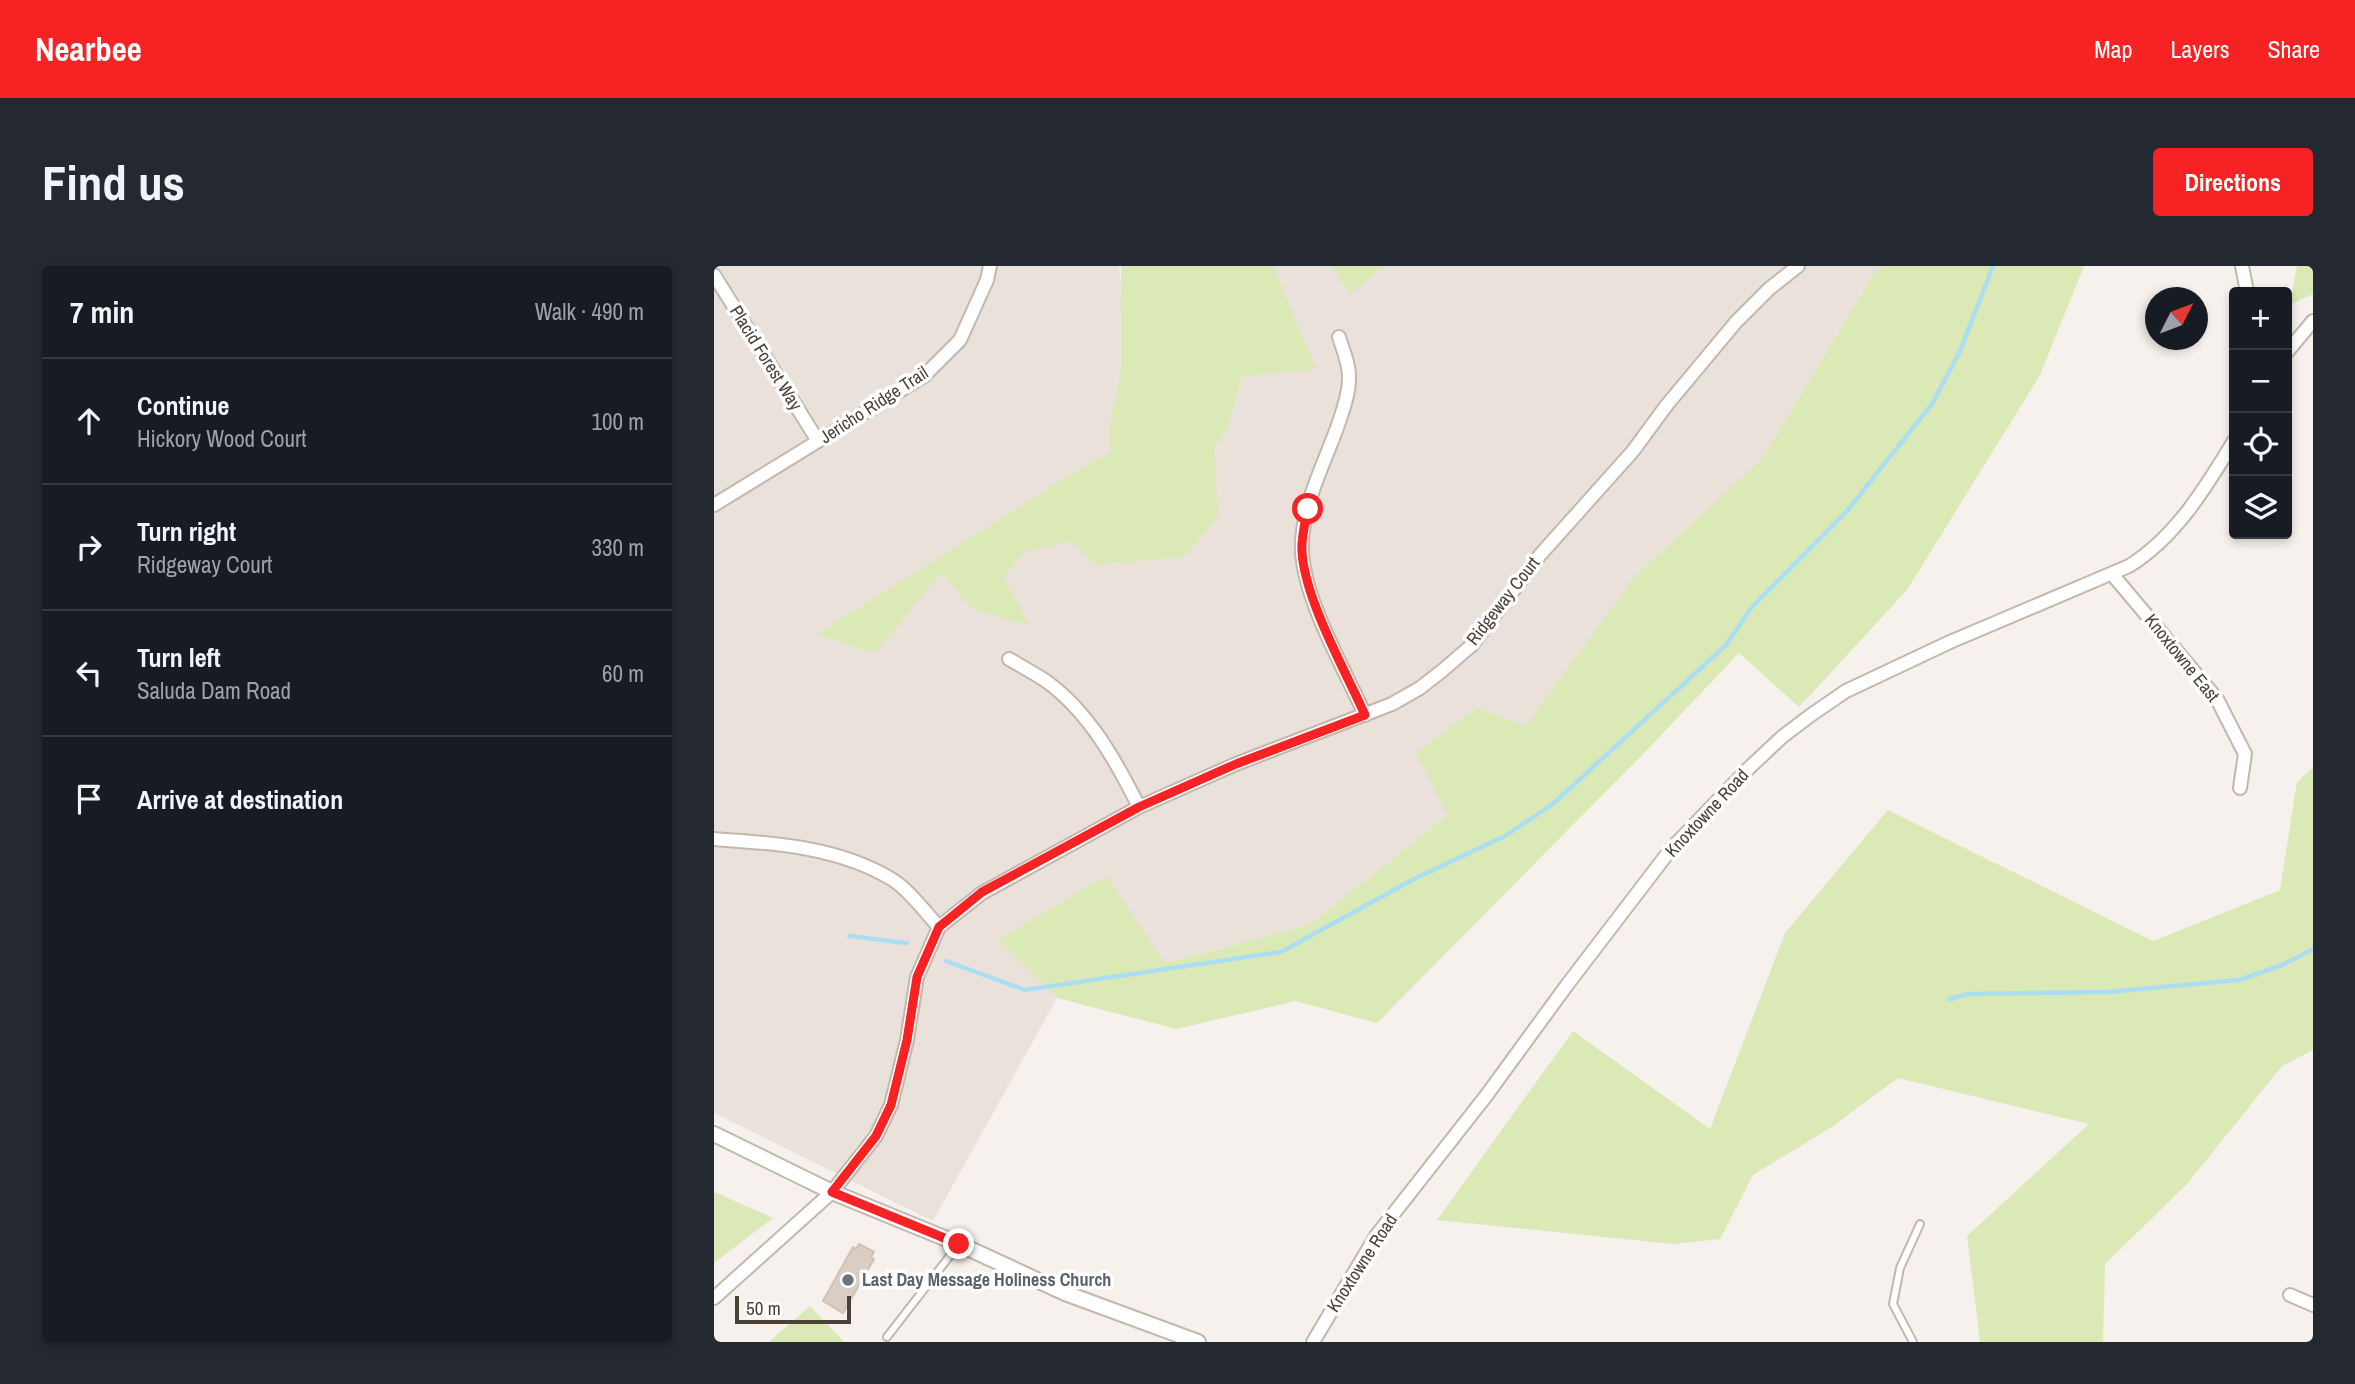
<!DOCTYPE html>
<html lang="en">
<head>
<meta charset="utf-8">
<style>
  body { margin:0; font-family:"Archivo Narrow",sans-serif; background:#242831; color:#f1f3f6 }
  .controls { position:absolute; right:21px; top:21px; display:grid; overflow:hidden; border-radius:7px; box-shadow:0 4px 10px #0003 }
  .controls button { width:63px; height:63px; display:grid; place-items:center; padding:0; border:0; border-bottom:2px solid #363941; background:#171b24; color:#f1f3f6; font:35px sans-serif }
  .compass { position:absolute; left:1431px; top:21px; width:63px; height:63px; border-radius:50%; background:#171b24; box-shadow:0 4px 10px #0003; rotate:48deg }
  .scale { position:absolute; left:21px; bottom:18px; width:116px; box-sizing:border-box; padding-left:7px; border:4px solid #4a4139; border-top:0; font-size:19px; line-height:24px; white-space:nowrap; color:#4a4139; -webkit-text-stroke:5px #fff; paint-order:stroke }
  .stop { position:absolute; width:21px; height:21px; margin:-16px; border:5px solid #f62223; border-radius:50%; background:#fff }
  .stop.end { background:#f62223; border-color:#fff; box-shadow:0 2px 7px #0008 }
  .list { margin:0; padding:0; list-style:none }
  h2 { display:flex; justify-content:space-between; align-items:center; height:91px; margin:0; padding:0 28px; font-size:30px }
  h2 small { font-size:23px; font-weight:400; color:#9ea1a6 }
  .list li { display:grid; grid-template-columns:46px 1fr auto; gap:21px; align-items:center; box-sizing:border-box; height:126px; padding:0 28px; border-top:2px solid #363941 }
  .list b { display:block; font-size:26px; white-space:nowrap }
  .list p { margin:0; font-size:23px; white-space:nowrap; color:#9ea1a6 }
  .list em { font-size:23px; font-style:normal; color:#9ea1a6 }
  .icon { flex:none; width:38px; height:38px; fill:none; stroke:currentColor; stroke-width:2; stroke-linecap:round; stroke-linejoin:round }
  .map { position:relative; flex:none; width:1599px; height:1076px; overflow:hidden; border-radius:7px }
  header { display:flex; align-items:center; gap:42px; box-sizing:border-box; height:98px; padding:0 35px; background:#f62223; color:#fff }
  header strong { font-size:33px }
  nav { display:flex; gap:38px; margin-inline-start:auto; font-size:24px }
  .intro { display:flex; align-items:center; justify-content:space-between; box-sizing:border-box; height:168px; padding:0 42px }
  h1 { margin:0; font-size:49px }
  .button { padding:18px 32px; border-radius:7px; background:#f62223; color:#fff; font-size:24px; font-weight:700 }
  main { display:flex; gap:42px; padding:0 42px }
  aside { flex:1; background:#171b24; border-radius:7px; box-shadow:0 4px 10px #0003 }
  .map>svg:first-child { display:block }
</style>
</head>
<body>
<header>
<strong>Nearbee</strong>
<nav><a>Map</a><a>Layers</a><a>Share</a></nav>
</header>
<div class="intro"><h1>Find us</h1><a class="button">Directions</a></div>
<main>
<aside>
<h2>7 min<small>Walk · 490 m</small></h2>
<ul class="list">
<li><svg class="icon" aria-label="ahead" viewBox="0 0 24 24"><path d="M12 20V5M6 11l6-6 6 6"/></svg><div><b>Continue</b><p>Hickory Wood Court</p></div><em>100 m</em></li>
<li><svg class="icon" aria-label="right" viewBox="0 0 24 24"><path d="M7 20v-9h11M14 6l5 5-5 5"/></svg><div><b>Turn right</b><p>Ridgeway Court</p></div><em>330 m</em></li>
<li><svg class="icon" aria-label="left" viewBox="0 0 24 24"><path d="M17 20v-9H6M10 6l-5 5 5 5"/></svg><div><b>Turn left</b><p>Saluda Dam Road</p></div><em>60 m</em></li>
<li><svg class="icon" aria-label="arrive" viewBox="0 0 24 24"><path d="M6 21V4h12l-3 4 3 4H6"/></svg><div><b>Arrive at destination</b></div></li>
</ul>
</aside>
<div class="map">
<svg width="1599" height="1076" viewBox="0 0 1599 1076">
  <rect width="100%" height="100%" fill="#f6f1ec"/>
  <path fill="#eae2da" d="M0,0h405l15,162 129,-162h620l-8,6 -114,188 -127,117 -108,150 -78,88 -137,109 -146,39 -167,-23 59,58 -124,223 -219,-108z"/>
  <path fill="#dae9b6" d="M407,0h152l43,103 -75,8 -13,51 -14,19 4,70 -35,40 -86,8 -26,-24 -47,11 -21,25 27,49 -58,-17 -30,-37 -67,81 -59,-18 259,-163 36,-20 -2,-22 13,-62z
    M617,0h53l-33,28z
    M1169,0h201l-44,109 -133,215 -108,117 -60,-54 -94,99 -268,271 -82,-22 -118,28 -120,-31 -59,-58 108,-64 59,87 146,-39 137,-109 -32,-63 61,-44 49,18 108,-149 127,-117 114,-188z
    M1583,0h16v28l-23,11z
    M1599,501v283l-31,16 -95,118 -82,80 -2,78h-123l-13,-106 122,-112 -191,-46 -68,50 -77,47 -33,64 -47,5 -236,-24 136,-189 137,98 75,-196 103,-123 265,131 127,-51 17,-108z
    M0,926l59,26 -59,45z
    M96,1040l34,36h-75z"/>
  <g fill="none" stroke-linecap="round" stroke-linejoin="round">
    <path stroke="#abdef0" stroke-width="4.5" d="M135,670l58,7
      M232,695l79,29 256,-38 135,-74 89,-42 48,-32 173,-159 26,-38 95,-96 85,-107 28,-53 33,-85
      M1235,733l20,-5 139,-2 131,-12 41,-14 33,-17"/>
  </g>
  <path fill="#dacec4" stroke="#d2c2b5" stroke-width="2" d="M145,978l15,8 -3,5 3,2 -31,54 -20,-12 30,-54 3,2z"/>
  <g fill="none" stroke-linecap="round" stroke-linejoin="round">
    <g stroke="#c1b8ae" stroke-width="10">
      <path id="service" d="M173,1071l72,-93
        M1199,1076l-20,-38 7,-36 20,-44"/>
    </g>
    <g stroke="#c1b8ae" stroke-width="16">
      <path id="minor" d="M1528,0l5,26
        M0,9l104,166
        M625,71c4,13 11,29 10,42 0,15 -6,31 -11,46 -14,40 -38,83 -36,127 3,50 42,116 63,163
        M1573,86l26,-31
        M0,239l210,-129 36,-36 27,-60 3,-14
        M1398,308l105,125 28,55 -5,34
        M295,393c12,7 25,14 37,22 43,31 70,80 93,126
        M0,573c60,4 126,8 179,41 16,10 33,33 46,47
        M1576,1029l23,10
        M0,1032l118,-106 44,-56 15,-31 16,-65 10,-63 22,-50 43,-34 157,-86 97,-43 156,-60 28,-16 23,-18 29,-25 68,-90 93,-104 33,-45 70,-84 33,-33 29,-23
        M599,1076l63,-106 110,-140 81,-111 104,-136 78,-81 33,-31 29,-22 35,-24 104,-49 179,-76c47,-29 77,-79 105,-125"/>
    </g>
    <g stroke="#c1b8ae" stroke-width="18">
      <path id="tertiary" d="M0,868l118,58 127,52 106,49 133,49"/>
    </g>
    <use href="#service" stroke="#fff" stroke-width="6"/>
    <use href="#minor" stroke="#fff" stroke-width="12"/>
    <use href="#tertiary" stroke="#fff" stroke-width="14"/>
  </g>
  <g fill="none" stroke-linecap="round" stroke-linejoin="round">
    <path stroke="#f62223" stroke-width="9" d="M245,978l-127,-52 44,-56 15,-31 16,-65 10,-63 22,-50 43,-35 157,-85 97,-43 129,-49c-20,-45 -60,-115 -63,-163 -1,-15 3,-29 6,-43"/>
  </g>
  <circle fill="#6b7280" stroke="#fff" stroke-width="2.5" cx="134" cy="1014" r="7"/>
  <g text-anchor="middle" stroke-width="7" stroke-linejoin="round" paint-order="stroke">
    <g font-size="18" fill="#4a4139" stroke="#fff">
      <text transform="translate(52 92) rotate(58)" y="6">Placid Forest Way</text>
      <text transform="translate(160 139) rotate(-33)" y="6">Jericho Ridge Trail</text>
      <text transform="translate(789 335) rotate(-52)" y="6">Ridgeway Court</text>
      <text transform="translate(1468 392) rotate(51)" y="6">Knoxtowne East</text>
      <text transform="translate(993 547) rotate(-47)" y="6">Knoxtowne Road</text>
      <text transform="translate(648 997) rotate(-57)" y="6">Knoxtowne Road</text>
    </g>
    <g font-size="18" font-weight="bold" fill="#5b616d" stroke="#fff" text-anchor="start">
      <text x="148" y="1020">Last Day Message Holiness Church</text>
    </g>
  </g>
</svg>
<div class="controls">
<button>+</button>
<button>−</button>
<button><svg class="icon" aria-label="locate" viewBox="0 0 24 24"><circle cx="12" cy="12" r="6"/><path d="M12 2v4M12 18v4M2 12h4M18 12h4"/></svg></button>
<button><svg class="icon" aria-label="layers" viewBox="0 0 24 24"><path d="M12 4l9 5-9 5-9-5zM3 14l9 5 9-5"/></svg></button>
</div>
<svg class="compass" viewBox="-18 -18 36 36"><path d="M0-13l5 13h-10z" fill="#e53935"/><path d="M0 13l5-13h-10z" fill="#9ea1a6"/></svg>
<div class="scale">50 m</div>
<div class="stop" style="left:594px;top:243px"></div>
<div class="stop end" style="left:245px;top:978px"></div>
</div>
</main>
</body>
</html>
